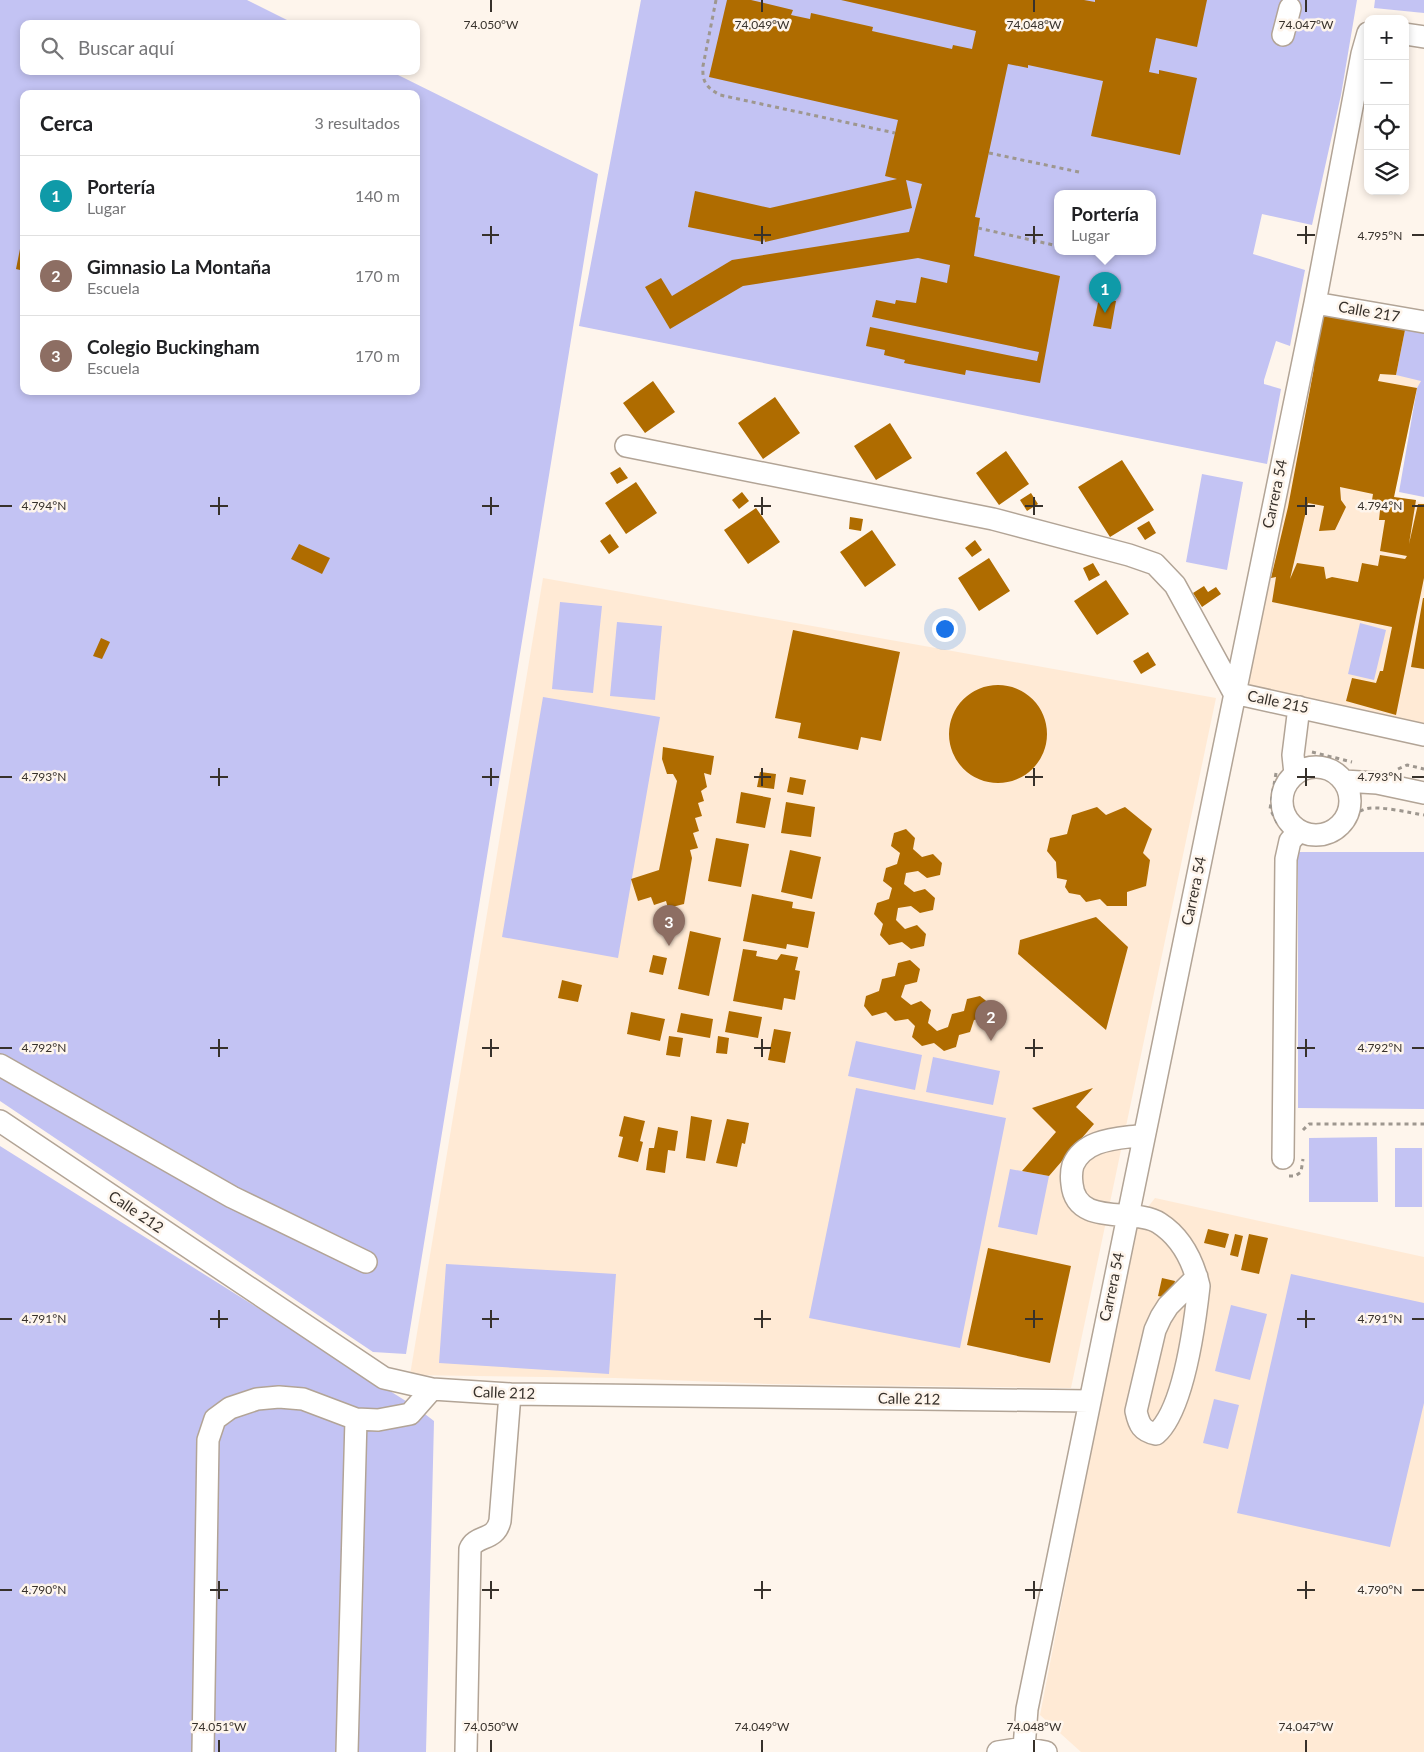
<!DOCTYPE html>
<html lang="es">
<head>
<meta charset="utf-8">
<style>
  body { margin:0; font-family:Lato,sans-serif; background:#f2f2f2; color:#202124 }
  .controls { position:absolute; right:15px; top:15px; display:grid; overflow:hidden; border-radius:10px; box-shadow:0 2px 8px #0003 }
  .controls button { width:45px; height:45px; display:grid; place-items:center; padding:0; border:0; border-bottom:1px solid #e0e0e0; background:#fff; color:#202124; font:25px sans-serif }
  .you { position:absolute; left:944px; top:628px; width:18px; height:18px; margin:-12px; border:4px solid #fff; border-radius:50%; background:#1a73e8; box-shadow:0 0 0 8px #1a73e833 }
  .badge { display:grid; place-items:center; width:32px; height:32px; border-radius:50%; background:#5e4cc5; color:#fff; font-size:16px; font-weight:700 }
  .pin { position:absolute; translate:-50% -41px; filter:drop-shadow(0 1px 2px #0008) }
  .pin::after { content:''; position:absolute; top:26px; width:18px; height:15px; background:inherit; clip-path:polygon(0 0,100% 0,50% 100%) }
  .popup { position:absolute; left:1054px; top:190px; width:102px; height:65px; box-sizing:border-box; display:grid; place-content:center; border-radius:10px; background:#fff; filter:drop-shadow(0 1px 4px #0005); font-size:16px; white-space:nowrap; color:#757577 }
  .popup b { font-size:19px; color:#202124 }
  .popup::after { content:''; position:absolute; left:50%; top:100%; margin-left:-10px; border:10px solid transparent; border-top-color:#fff }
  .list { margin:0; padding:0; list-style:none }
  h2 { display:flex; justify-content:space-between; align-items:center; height:65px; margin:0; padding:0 20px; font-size:21px }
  h2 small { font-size:16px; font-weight:400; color:#757577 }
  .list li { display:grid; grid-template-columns:32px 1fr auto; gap:15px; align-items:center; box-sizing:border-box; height:80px; padding:0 20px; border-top:1px solid #e0e0e0 }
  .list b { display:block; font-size:19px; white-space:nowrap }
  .list p { margin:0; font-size:16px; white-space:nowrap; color:#757577 }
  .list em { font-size:16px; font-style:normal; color:#757577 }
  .icon { flex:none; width:28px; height:28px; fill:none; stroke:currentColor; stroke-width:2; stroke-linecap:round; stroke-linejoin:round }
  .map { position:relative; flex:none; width:1424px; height:1752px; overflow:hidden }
  .search { position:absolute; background:#fff; box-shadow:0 2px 8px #0003; left:20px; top:20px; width:400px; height:55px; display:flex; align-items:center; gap:12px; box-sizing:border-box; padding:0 18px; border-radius:10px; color:#757577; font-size:19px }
  .panel { position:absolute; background:#fff; box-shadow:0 2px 8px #0003; left:20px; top:90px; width:400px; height:305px; border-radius:10px }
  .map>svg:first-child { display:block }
</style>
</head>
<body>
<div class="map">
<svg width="1424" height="1752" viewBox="0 0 1424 1752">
  <rect width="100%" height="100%" fill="#fef5ec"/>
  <path fill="#ffead5" d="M1319,312l105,22v163l-3,-115 -4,6 -23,108 30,7v225l-184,-39z
    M543,578l673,120 -145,690 -300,-4 -156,-6 -205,-3z
    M1155,1198l269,59v495h-343l-41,-37 96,-493z"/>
  <path fill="#c3c3f3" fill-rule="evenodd" d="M0,0h247l48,24h-271v47h366l208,103 -192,1180 -33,-2 -373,-251zM24,94h392v297h-392z
    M641,0h716l-16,95 -29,130 -50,-11 -9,40 52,16 -15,76 -14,-5 -12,39v4l17,5 -14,75 -688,-138zM1058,194h94v58h-94z
    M1375,0h49v13l-50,-5z
    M1405,330l19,3v164l-25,-5 18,-104 4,-7 -25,-6z
    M1202,474l41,8 -16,88 -41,-8z
    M560,602l42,4 -9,87 -41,-4z
    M617,622l45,4 -7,74 -45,-4z
    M1360,623l26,7 -12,50 -26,-6z
    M543,697l117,20 -42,241 -116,-21z
    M1298,852h126v257l-126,-1z
    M856,1041l66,14 -7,35 -67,-14z
    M933,1057l67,14 -7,34 -67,-13z
    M856,1088l150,30 -46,230 -151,-30z
    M1377,1137l1,65h-69v-64z
    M0,1146l417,262 17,13 -8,331h-426z
    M1395,1148h27v59h-27z
    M1010,1169l39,7 -12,59 -39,-8z
    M446,1264l170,10 -7,100 -170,-11z
    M1291,1274l133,29v100l-34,144 -153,-34z
    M1231,1305l36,9 -17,66 -35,-9z
    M1214,1399l25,6 -11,44 -25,-6z"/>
  <path fill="#af6c00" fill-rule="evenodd" d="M727,0h24l42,10 -2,5 19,4 1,-6 62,14 -1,4 80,18 1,-4 19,4 4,-18 -135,-31h243l11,2v-2h112l-10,47 -41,-9 -7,34 10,2v-4l38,8 -17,77 -89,-19 12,-55 -75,-16v3l-20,-4 -33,153 5,1 -6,38 86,20 -20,107 -74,-13 -1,5 -61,-12 1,-3 -21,-5 1,-5 -19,-4 4,-19 167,34 2,-9 -167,-35 4,-17 19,4 1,-4 20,3 5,-26 26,6 3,-18 -32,-7 -175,28 -73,43 -25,-42 16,-9 11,18 60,-36 177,-28 13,-48 -16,-4 6,28 -147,34 -1,-4 -1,4 -75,-15 7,-36 75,17 127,-29 -12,-3 13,-56 -189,-43z
    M22,239h2v32l-8,-2z
    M1099,298l17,3 -5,28 -18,-3z
    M1319,312l86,18 -9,45 -16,-1 -2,7 39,7 -23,109 22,3 -7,44 9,-40h6v74l-28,137 -50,-14 6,-23 24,5 4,-12h3l9,-44 -120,-25 4,-25 -5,1 17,-71 26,-139 -6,-1zM1340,487l33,7 -1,6 9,1 -2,19h6l-5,31 27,5 -2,3 -25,-4 -2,11 -16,-3 -4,19 -26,-5 -6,2 -2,-12 -27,-4 -7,16 18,-76 16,3 -5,25 16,-1 11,-23 -5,-7z
    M653,381l22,31 -30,21 -22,-30z
    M775,397l25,36 -37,26 -25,-36z
    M890,423l22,35 -36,22 -22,-34z
    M1006,451l23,33 -30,21 -23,-32z
    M1122,460l32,50 -44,27 -32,-50z
    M620,467l8,11 -11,6 -7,-11z
    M636,482l21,31 -31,21 -21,-31z
    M742,492l7,9 -10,8 -7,-9z
    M1031,493l7,11 -11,7 -7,-11z
    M756,508l24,34 -32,22 -24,-34z
    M850,517l13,2 -2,12 -12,-2z
    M1149,521l7,12 -11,7 -8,-12z
    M872,530l24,35 -31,22 -25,-35z
    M610,534l9,13 -10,7 -9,-13z
    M975,540l7,10 -10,7 -7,-9z
    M299,544l31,14 -8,16 -31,-15z
    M989,558l21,33 -31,20 -21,-33z
    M1093,563l7,12 -11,6 -6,-13z
    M1106,580l23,34 -32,21 -23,-34z
    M1204,586l4,6 8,-5 5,7 -19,13 -9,-14z
    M1423,598h1v71l-13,-2z
    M793,630l107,22 -19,89 -20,-4 -3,13 -60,-12 3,-15 -26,-5z
    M101,638l9,4 -8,17 -9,-3z
    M1148,652l8,13 -15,9 -8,-13z
    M949 734a49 49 0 1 1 98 0a49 49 0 1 1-98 0Z
    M663,747l51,9 -3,19 -7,-2 3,14 -6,4 3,10 -6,2 4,13 -7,2 4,13 -6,2 5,15 -8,2 2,8 -8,46 -16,4 -2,-7 -12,4 -3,-8 -13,4 -7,-22 28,-9 18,-89 -4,-7h-6l-5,-15z
    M760,772l16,2 -2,15 -17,-2z
    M790,777l16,3 -3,15 -16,-3z
    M741,792l30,6 -6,30 -29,-5z
    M786,802l29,5 -4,30 -30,-4z
    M1097,807l9,8 19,-8 27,22 -9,24 7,7 -4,26 -19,6v14h-20l-7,-7 -14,3 -6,-7 -11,-2 -4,-6 2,-7 -10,-2 -1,-16 -9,-11 3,-13 17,-4 5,-19z
    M906,829l9,9 -2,11 9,8 11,-3 9,9 -2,12 -13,3 -9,-7 -12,2 -2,11 10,8 11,-3 10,9 -2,12 -13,3 -9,-7 -13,2 -2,12 9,9 12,-4 9,9 -2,12 -13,3 -9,-7 -13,3 -9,-10 3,-11 -9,-10 3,-11 12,-4 3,-11 -9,-7 3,-13 11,-4 3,-11 -9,-7 3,-13z
    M716,838l33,6 -8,43 -33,-6z
    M790,850l31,7 -9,42 -31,-7z
    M752,894l41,8 -1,6 23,4 -7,36 -21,-4 -1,5 -43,-8z
    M1096,917l32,30 -22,83 -88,-76 2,-14z
    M690,931l31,7 -12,58 -31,-7z
    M743,949l14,2 -1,5 21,4 4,-6 17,3 -3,13 5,1 -5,29 -11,-2 -2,12 -49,-9z
    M653,955l14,3 -4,17 -14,-3z
    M910,960l10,9 -3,13 -12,3 -4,12 10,8 10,-4 10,9 -3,13 9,8 11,-4 4,-13 12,-3 3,-12 13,-3 10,8 -4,13 -12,3 -4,12 -11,3 -3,12 -12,4 -10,-8 -12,3 -10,-9 3,-11 -7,-7 -13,2 -9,-9 -14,4 -8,-10 2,-10 13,-5 3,-12 13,-3 3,-13z
    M562,980l20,5 -4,17 -20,-4z
    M729,1011l33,6 -4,21 -33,-6z
    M631,1012l34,7 -5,22 -33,-7z
    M681,1013l32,6 -3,19 -33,-6z
    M774,1029l17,3 -6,31 -17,-3z
    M669,1036l14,2 -3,19 -14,-2z
    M718,1036l11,2 -2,16 -11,-1z
    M1093,1088l-17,19 18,17 -45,52 -27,-5 34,-39 -24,-24z
    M624,1116l21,5 -5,20 3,1 -5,20 -20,-5 5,-20 -4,-1z
    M691,1116l21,4 -7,41 -19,-3z
    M727,1119l22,4 -4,21 -3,-1 -5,24 -21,-4z
    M658,1127l20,4 -3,20 -7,-1 -3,23 -19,-3 3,-22h5z
    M1208,1229l21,5 -4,14 -21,-5z
    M1235,1234l8,2 -5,21 -8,-2z
    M1249,1234l19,4 -9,36 -18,-4z
    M988,1248l83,18 -21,97 -83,-18z
    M1162,1278l13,3 -4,18 -13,-3z"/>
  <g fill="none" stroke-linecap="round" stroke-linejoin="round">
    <g stroke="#b2a496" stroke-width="24">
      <path id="minor" d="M1405,34l19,3
        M1283,35l7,-27
        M1315,303l109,19
        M626,446l367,73 136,36 26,9 20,21 59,108 190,42
        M1282 801a34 34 0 1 1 68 0a34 34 0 1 1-68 0Z
        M1295,774l-2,-19 6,-48
        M1344,781l33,2 47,10
        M0,1065l232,132 134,65
        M0,1121l384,257 48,11 78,5 579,7
        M1143,1135c-25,4 -58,3 -70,30 -2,7 -2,12 -1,19 4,44 63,23 87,39 22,14 34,38 40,63 -4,36 -15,124 -43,148 -14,-3 -17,-9 -20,-23l19,-81 6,-13 7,-11 29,-29
        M1283,1158l3,-299 4,-18 9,-10
        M1024,1748l3,-39 288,-1406 47,-249 6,-21
        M203,1752l5,-312 7,-21 15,-11 27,-9 22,-2 24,2 53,20 22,1 32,-6 22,-25
        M347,1752l9,-333
        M466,1752l4,-203c6,-15 25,-7 30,-28l10,-127
        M998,1752l26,-4 22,4"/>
    </g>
    <path stroke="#9e978f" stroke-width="3" stroke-dasharray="4 4" stroke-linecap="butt" d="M716,0l-13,66c-1,16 3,21 17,29l175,38
      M989,153l90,19
      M978,228l80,18
      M1312,752l40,10
      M1398,769l9,-4 17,4
      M1276,773l-6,36 9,17
      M1315,841c35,-3 29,-25 50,-32 12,-4 46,4 59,6
      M1303,1130l6,-6h115
      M1289,1176h6l6,-4 2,-13"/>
    <use href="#minor" stroke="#fff" stroke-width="21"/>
  </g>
  <path fill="none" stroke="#37312b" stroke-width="2" d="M491,0v12M762,0v12M1034,0v12M1306,0v12M491,226v18M762,226v18M1034,226v18M1306,226v18M482,235h17M754,235h17M1025,235h18M1297,235h18M1412,235h12M219,497v18M491,497v18M762,497v18M1034,497v18M1306,497v18M0,506h12M210,506h18M482,506h17M754,506h17M1025,506h18M1297,506h18M1412,506h12M219,768v18M491,768v18M762,768v18M1034,768v18M1306,768v18M0,777h12M210,777h18M482,777h17M754,777h17M1025,777h18M1297,777h18M1412,777h12M219,1039v18M491,1039v18M762,1039v18M1034,1039v18M1306,1039v18M0,1048h12M210,1048h18M482,1048h17M754,1048h17M1025,1048h18M1297,1048h18M1412,1048h12M219,1310v18M491,1310v18M762,1310v18M1034,1310v18M1306,1310v18M0,1319h12M210,1319h18M482,1319h17M754,1319h17M1025,1319h18M1297,1319h18M1412,1319h12M219,1581v18M491,1581v18M762,1581v18M1034,1581v18M1306,1581v18M0,1590h12M210,1590h18M482,1590h17M754,1590h17M1025,1590h18M1297,1590h18M1412,1590h12M219,1740v12M491,1740v12M762,1740v12M1034,1740v12M1306,1740v12"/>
  <g text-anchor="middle" stroke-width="5" stroke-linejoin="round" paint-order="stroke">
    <g font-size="15" fill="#37312b" stroke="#fef5ec">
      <text transform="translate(1369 312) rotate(10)" y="5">Calle 217</text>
      <text transform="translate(1275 494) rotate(-78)" y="5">Carrera 54</text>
      <text transform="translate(1278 702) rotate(12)" y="5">Calle 215</text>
      <text transform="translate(1194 891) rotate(-78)" y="5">Carrera 54</text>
      <text transform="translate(136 1212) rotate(34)" y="5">Calle 212</text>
      <text transform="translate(1112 1287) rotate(-78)" y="5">Carrera 54</text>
      <text transform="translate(504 1393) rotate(2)" y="5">Calle 212</text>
      <text transform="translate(909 1399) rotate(1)" y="5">Calle 212</text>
    </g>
  </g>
  <g font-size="12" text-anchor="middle" fill="#37312b" stroke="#fef5ec" stroke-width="5" stroke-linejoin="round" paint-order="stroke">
    <text x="491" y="29">74.050°W</text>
    <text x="762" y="29">74.049°W</text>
    <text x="1034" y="29">74.048°W</text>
    <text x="1306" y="29">74.047°W</text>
    <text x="1380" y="240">4.795°N</text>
    <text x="44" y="510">4.794°N</text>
    <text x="1380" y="510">4.794°N</text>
    <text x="44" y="781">4.793°N</text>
    <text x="1380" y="781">4.793°N</text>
    <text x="44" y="1052">4.792°N</text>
    <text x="1380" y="1052">4.792°N</text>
    <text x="44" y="1323">4.791°N</text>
    <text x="1380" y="1323">4.791°N</text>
    <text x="44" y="1594">4.790°N</text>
    <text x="1380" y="1594">4.790°N</text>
    <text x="219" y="1731">74.051°W</text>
    <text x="491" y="1731">74.050°W</text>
    <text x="762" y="1731">74.049°W</text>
    <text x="1034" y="1731">74.048°W</text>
    <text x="1306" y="1731">74.047°W</text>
  </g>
</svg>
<div class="controls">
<button>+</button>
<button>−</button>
<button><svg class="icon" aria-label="locate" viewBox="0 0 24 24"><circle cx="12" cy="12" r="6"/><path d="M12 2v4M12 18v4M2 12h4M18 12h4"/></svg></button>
<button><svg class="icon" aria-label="layers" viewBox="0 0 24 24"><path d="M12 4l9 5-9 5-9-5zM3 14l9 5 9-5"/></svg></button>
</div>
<div class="you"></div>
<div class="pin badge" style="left:1105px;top:313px;background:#0f9aa8">1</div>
<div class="popup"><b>Portería</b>Lugar</div>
<div class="pin badge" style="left:991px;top:1041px;background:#8d6e63">2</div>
<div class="pin badge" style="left:669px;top:946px;background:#8d6e63">3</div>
<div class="search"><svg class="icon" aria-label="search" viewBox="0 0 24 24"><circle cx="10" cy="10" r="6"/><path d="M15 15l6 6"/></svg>Buscar aquí</div>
<section class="panel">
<h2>Cerca<small>3 resultados</small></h2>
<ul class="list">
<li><span class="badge" style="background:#0f9aa8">1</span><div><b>Portería</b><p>Lugar</p></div><em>140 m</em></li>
<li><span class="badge" style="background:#8d6e63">2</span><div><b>Gimnasio La Montaña</b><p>Escuela</p></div><em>170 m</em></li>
<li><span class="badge" style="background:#8d6e63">3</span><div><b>Colegio Buckingham</b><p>Escuela</p></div><em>170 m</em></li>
</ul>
</section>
</div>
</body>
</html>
